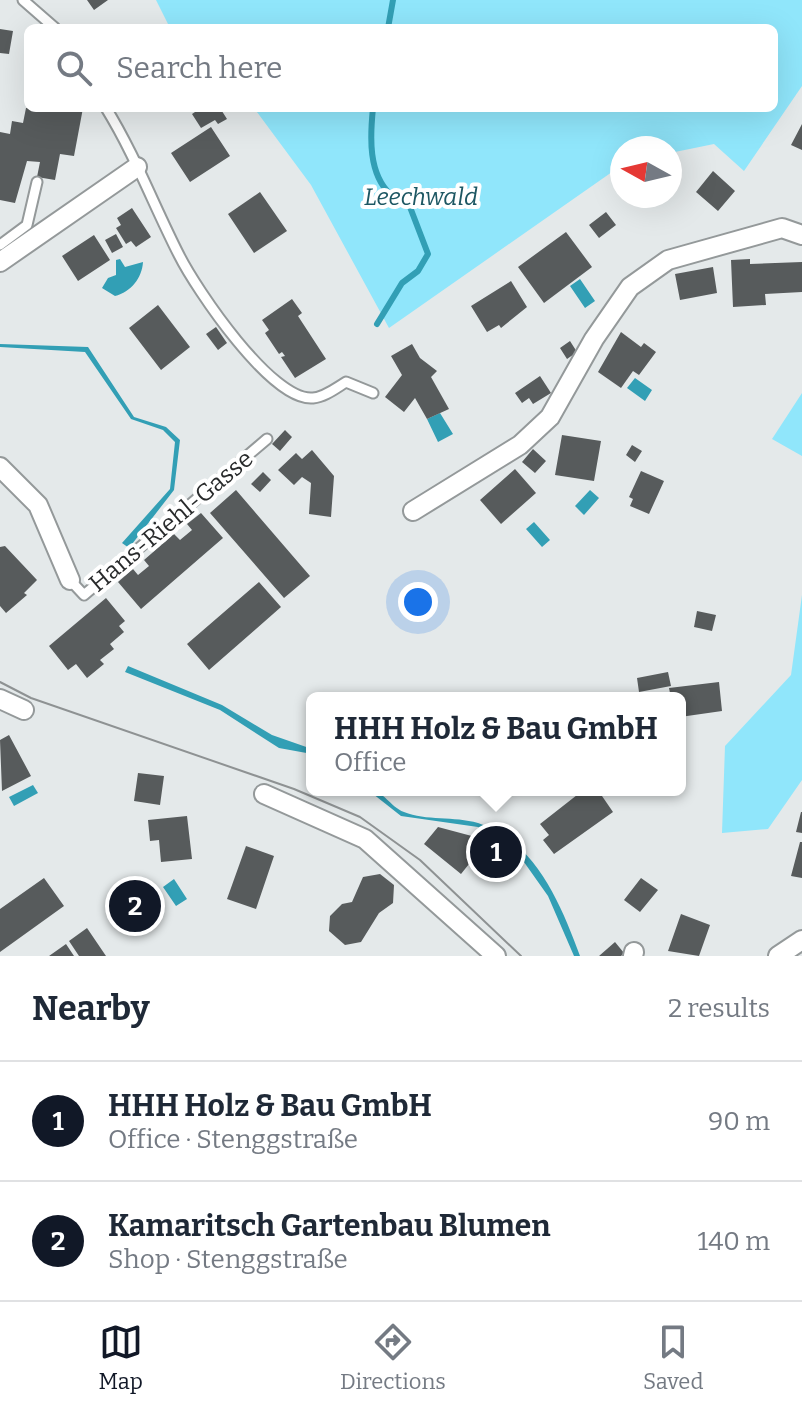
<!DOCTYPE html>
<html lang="en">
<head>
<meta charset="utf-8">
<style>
  body { margin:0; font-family:Bitter,serif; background:#f2f2f3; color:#1f2937 }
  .compass { position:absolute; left:610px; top:136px; width:72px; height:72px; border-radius:50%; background:#fff; box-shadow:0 8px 32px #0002; rotate:278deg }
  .you { position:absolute; left:418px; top:602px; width:28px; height:28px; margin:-20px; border:6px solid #fff; border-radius:50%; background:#1a73e8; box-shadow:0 0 0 12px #1a73e833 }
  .badge { display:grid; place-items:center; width:52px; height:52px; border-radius:50%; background:#111827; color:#fff; font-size:26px; font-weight:700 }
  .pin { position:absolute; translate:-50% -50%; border:4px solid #fff; box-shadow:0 2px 8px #0006 }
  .popup { position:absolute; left:306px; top:692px; width:380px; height:104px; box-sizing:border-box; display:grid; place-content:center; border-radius:12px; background:#fff; filter:drop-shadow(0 2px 6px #0005); font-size:26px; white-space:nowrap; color:#747a83 }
  .popup b { font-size:30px; color:#1f2937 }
  .popup::after { content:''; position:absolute; left:50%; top:100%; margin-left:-16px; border:16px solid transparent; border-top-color:#fff }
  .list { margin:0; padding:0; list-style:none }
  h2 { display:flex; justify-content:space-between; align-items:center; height:104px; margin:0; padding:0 32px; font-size:34px }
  h2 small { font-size:26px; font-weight:400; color:#747a83 }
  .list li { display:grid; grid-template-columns:52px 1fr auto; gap:24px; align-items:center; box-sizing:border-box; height:120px; padding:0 32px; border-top:2px solid #e0e1e3 }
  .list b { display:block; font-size:30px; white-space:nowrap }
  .list p { margin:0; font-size:26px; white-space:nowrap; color:#747a83 }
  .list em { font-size:26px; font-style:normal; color:#747a83 }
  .icon { flex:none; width:44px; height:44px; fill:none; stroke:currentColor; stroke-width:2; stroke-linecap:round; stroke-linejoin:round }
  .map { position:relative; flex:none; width:802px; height:956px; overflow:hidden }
  .search { position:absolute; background:#fff; box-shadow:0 8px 32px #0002; left:24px; right:24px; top:24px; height:88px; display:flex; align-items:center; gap:20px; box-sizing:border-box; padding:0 28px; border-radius:12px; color:#747a83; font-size:30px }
  .sheet { height:344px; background:#fff }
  nav { display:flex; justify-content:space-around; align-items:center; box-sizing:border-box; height:112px; border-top:2px solid #e0e1e3; background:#fff; font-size:22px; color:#747a83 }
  nav a { display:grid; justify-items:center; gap:4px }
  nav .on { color:#111827 }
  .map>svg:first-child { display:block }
</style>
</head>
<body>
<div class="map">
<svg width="802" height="956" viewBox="0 0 802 956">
  <rect width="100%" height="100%" fill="#e4e9ea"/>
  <path fill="#90e6fb" d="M156,0h646v86l-58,85 -30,-27 -44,9v-5h-48v17l-233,163 -78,-143 -57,-77h520v-80h-604z
    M802,393v63l-30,-17z
    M802,595v185l-34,49 -46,4 3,-87 66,-71z"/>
  <path fill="#329fb5" d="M120,259l5,8 18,-5c-1,16 -12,30 -28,34l-13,-8 6,-10 8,-3v-15z
    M580,279l15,22 -10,7 -15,-22z
    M0,344l88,3 46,70 32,10 14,13 -6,50 -45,58 -7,-5 48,-54 5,-47 -12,-12 -32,-11 -46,-67 -85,-5z
    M635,378l17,12 -7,11 -18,-13z
    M440,413l13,21 -15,8 -11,-23z
    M590,490l9,8 -15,17 -9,-9z
    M534,522l16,18 -8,7 -16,-18z
    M128,666l94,39 50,30 40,14v5l-33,-6 -59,-38 -95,-38z
    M33,785l5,8 -24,13 -5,-9z
    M368,790c16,0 22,17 36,22 22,9 50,4 74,11 57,18 83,81 102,133h-6l-26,-60 -29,-41 -41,-28 -77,-11z
    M174,879l13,20 -11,7 -13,-19z"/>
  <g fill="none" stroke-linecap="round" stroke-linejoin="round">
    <path stroke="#329fb5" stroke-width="6" d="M388,28l5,-28
      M373,108c-3,29 -5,66 18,87l14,-1 23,60 -10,17 -16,12 -25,41"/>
  </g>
  <path fill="#575b5c" d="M87,0h21l-14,10z
    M0,29l13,2 -4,23 -9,-1z
    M26,108h57l-9,48 -14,-2 -5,26 -18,-3 3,-15 -13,-1 -12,42 -15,-3v-68l10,2 2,-13 11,2z
    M201,108h19l7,11 -9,5 -3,-4 -14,8 -9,-14z
    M802,124v26l-11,-5z
    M211,127l19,29 -40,26 -19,-29z
    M713,171l22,20 -17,20 -22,-19z
    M260,192l27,39 -33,22 -26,-39z
    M132,208l19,29 -15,10 -5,-6 -5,3 -10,-16 5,-3 -4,-7z
    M606,212l10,13 -17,13 -10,-13z
    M566,232l26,35 -48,36 -26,-36z
    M116,234l7,13 -11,6 -7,-13z
    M94,235l16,25 -32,21 -16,-25z
    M750,259v5l52,-2v30l-37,2 1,11 -33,2 -2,-47z
    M713,267l4,26 -37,7 -5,-26z
    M511,281l16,26 -26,21 -2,-3 -12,7 -16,-26z
    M292,299l10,14 -4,3 28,43 -31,19 -14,-21 4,-1 -3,-4 -3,2 -14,-21 4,-3 -7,-10z
    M158,305l32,42 -29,23 -32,-42z
    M216,327l11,16 -9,7 -12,-16z
    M621,332l20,15 3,-4 12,9 -17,23 -6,-4 -12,17 -23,-16z
    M570,341l7,11 -10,7 -7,-11z
    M412,344l8,14 17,13 -6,6 18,32 -22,10 -12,-21 -11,14 -19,-15 17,-22 -11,-19z
    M540,376l11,17 -18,11 -4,-6 -7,5 -7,-10z
    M285,430l7,7 -12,14 -8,-7z
    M562,435l39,6 -7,40 -39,-6z
    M632,445l10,6 -7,11 -9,-7z
    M533,449l13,12 -11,12 -13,-11z
    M312,450l22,26 -3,41 -22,-3 2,-31 -9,-6 -8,8 -16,-15 18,-17 6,6z
    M515,469l21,24 -35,31 -21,-24z
    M641,471l23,10 -15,33 -19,-8 3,-7 -4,-2z
    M263,472l8,8 -11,12 -9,-8z
    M236,490l74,86 -26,22 -74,-85z
    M201,513l22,25 -82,71 -23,-27 15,-13 5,6 11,-9 -5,-6 30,-26 6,6 12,-10 -5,-6z
    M5,546l32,34 -13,13 3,2 -21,18 -6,-7v-59z
    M259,582l22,25 -72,63 -22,-26z
    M106,598l19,23 -6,5 5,6 -14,12 4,5 -14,11 4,4 -17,14 -11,-14 -8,6 -19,-24z
    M697,611l19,4 -4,16 -18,-4z
    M668,672l3,14 -32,6 -2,-14z
    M719,682l3,29 -42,6v-19h-9l-2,-10z
    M9,735l22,41 -29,15 -2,-51z
    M138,773l26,3 -4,29 -26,-4z
    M573,790h29l3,4 -3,2 11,16 -59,42 -11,-14 6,-5 -9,-11 37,-29z
    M801,812h1v21l-6,-1z
    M187,816l5,43 -31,3 -2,-22 -9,1 -2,-21z
    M438,827l60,16 14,12 -18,21 -21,-17 -12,15 -37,-30z
    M800,842h2v36l-11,-2z
    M246,846l28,10 -18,53 -29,-10z
    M380,874l14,11 -1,18 -14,10 -18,29 -16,3 -16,-14 1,-15 12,-12 10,-2 11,-25z
    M44,878l20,28 -64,46v-43z
    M641,878l17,12 -18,22 -16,-12z
    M681,914l29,11 -11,31 -31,-5z
    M87,928l19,28h-27l-10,-15z
    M615,942l9,11 -3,3h-22z
    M66,944l8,12h-25z"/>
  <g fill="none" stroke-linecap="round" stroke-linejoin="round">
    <g stroke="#94999a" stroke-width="13">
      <path id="lane" d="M23,0l32,28
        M106,108c29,47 48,98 73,147 17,34 93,147 134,143 12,-1 23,-10 33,-16l27,11
        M0,245l27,-20 10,-43
        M70,580l14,15 183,-156"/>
    </g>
    <g stroke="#94999a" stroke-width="22">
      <path id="street" d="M0,262l137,-95
        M0,467l38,38 32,75
        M413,511l107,-66 30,-28 44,-78 36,-52 38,-27 114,-32 20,7
        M0,699l24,11
        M264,794l101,45 131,117
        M633,956l1,-4
        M778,956l24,-16"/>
    </g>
    <use href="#lane" stroke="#fff" stroke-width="9"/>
    <use href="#street" stroke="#fff" stroke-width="18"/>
    <path stroke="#8e9293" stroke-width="2" d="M0,682l31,16 263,91 66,28 60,43 101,96"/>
  </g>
  <g text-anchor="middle" stroke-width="8" stroke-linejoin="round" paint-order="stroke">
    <g font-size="24" font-style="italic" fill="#1d5763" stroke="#fff">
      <text x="421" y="205">Leechwald</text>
    </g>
    <g font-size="24" fill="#282a2b" stroke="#fff">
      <text transform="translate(171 521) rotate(-40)" y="8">Hans-Riehl-Gasse</text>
    </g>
  </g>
</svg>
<svg class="compass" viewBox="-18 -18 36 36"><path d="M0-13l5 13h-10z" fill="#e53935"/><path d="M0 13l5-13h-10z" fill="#747a83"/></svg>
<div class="you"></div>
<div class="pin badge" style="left:496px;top:852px">1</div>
<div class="popup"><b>HHH Holz &amp; Bau GmbH</b>Office</div>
<div class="pin badge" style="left:135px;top:906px">2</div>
<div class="search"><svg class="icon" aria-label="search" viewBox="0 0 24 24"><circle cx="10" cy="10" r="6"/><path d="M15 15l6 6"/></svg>Search here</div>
</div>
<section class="sheet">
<h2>Nearby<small>2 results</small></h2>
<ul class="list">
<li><span class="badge">1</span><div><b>HHH Holz &amp; Bau GmbH</b><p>Office · Stenggstraße</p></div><em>90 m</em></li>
<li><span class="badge">2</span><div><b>Kamaritsch Gartenbau Blumen</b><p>Shop · Stenggstraße</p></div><em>140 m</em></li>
</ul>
</section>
<nav>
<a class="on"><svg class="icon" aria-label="map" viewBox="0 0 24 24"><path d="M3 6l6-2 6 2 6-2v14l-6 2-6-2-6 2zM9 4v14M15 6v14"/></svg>Map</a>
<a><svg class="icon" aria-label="directions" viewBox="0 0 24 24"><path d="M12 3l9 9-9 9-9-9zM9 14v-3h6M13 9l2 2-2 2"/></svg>Directions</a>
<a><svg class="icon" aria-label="saved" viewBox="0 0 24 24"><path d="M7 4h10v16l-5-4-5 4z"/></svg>Saved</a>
</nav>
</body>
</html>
